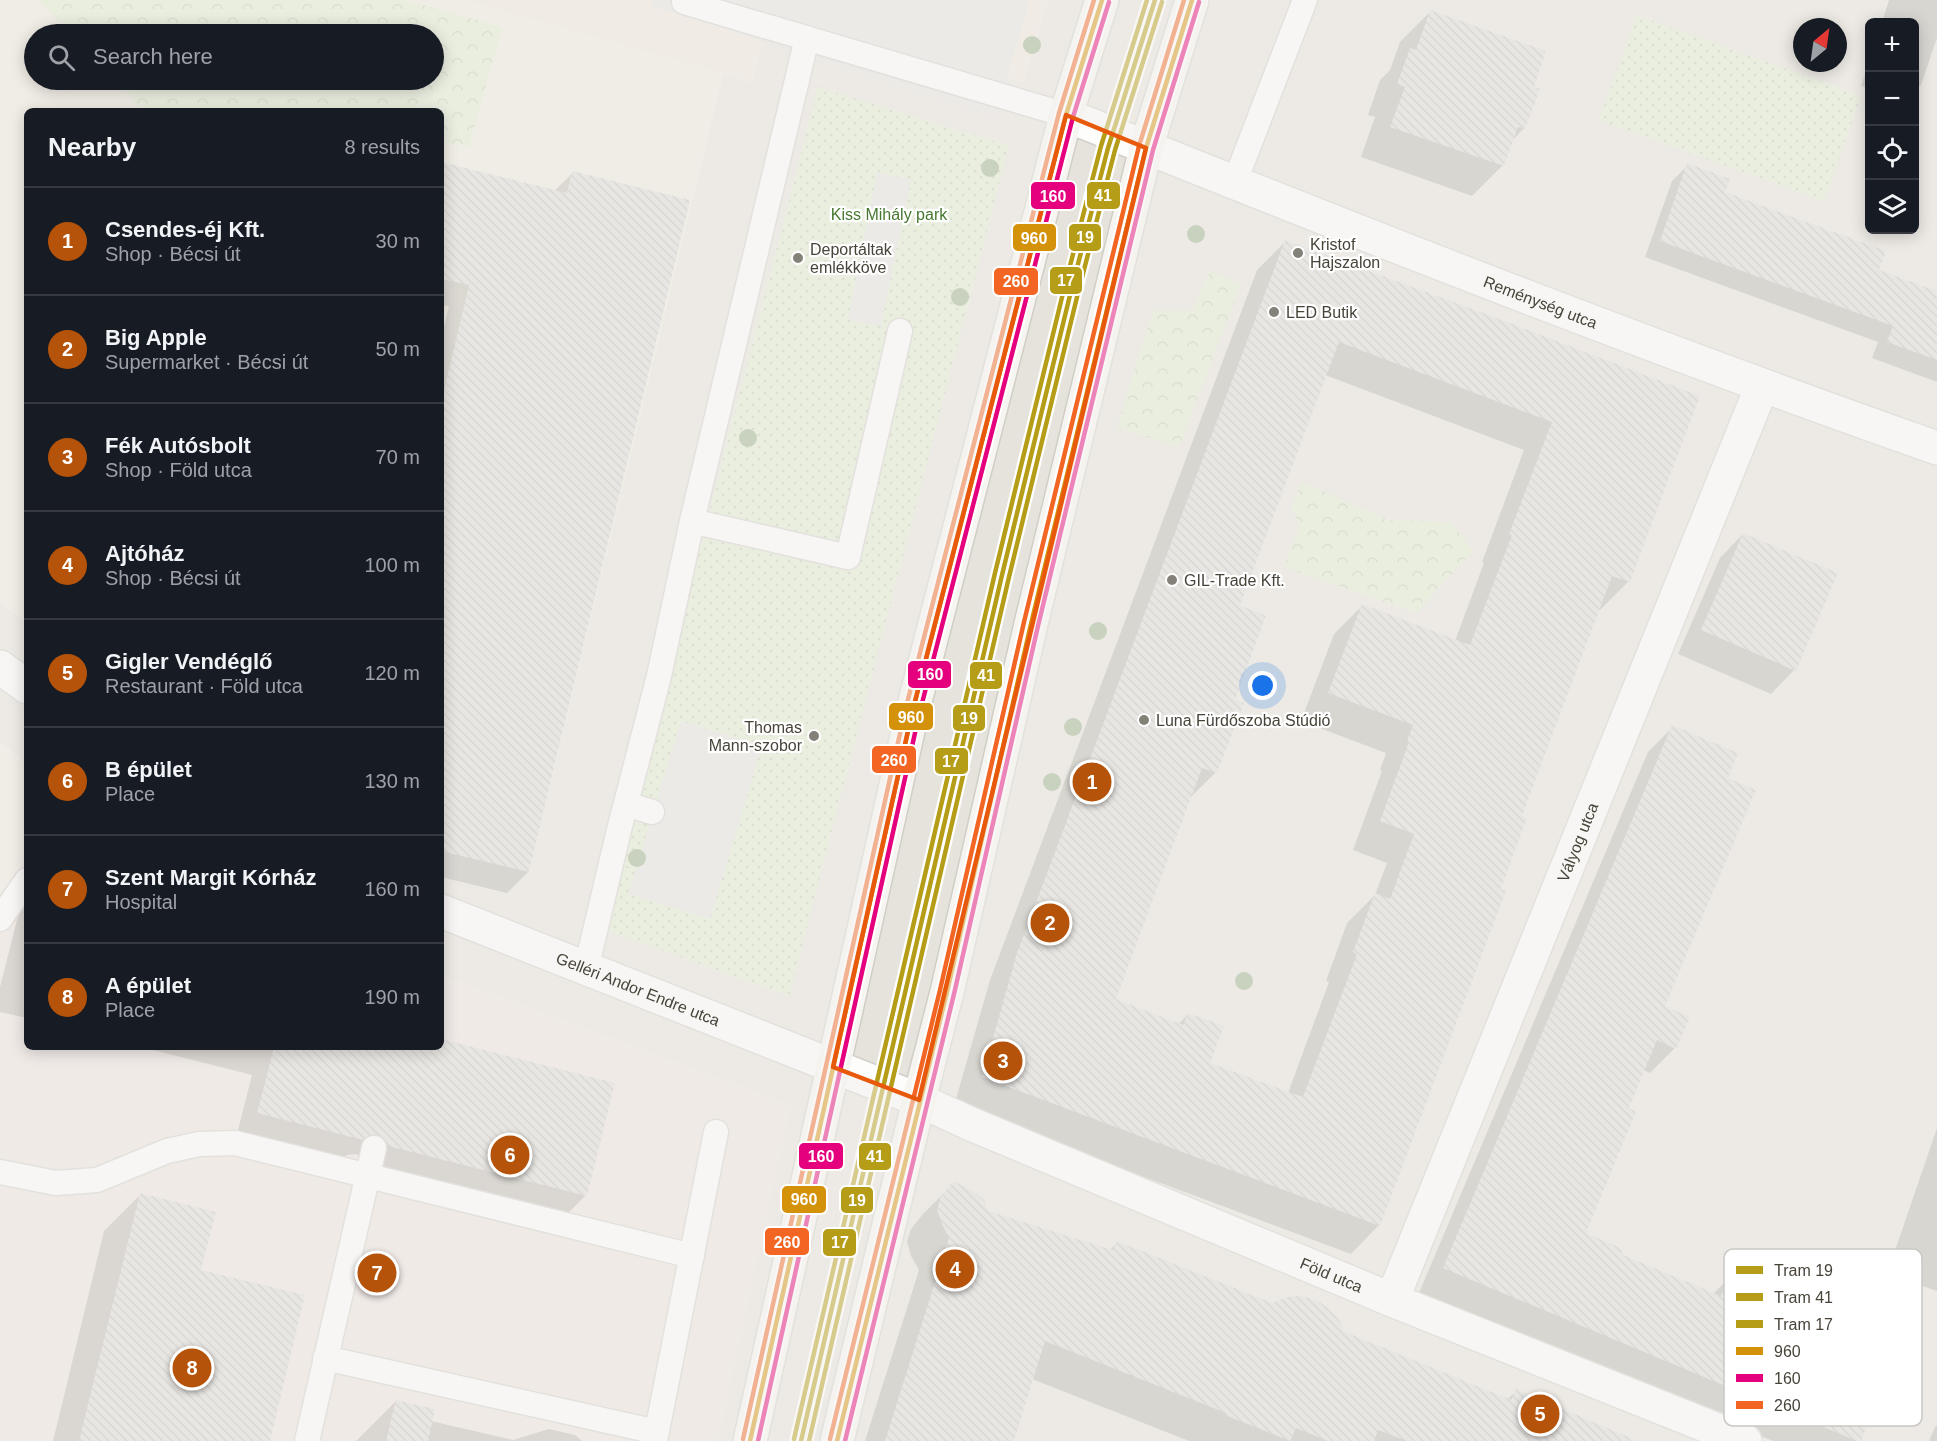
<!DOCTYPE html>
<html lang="en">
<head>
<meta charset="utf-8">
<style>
  body { margin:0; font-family:Helvetica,sans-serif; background:#20242c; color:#f1f3f6 }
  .controls { position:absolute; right:18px; top:18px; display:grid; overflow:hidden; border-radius:9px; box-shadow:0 3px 15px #0003 }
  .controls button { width:54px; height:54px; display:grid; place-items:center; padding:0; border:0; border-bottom:2px solid #363941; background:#171b24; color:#f1f3f6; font:30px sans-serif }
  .compass { position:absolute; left:1793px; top:18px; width:54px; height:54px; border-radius:50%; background:#171b24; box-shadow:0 3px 15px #0003; rotate:29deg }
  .you { position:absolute; left:1263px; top:686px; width:21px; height:21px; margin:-15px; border:4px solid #fff; border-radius:50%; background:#1a73e8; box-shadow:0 0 0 9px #1a73e833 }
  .badge { display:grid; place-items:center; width:39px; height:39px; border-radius:50%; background:#b45309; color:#fff; font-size:20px; font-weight:700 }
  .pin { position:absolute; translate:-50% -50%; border:3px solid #fff; box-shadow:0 2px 6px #0006 }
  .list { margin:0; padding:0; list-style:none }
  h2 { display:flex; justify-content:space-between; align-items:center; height:78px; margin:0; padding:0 24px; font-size:26px }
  h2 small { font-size:20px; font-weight:400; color:#9ea1a6 }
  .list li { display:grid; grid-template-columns:39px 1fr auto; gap:18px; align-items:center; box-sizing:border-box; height:108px; padding:0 24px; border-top:2px solid #363941 }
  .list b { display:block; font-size:22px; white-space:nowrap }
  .list p { margin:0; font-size:20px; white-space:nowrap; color:#9ea1a6 }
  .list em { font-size:20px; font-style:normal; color:#9ea1a6 }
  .icon { flex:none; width:33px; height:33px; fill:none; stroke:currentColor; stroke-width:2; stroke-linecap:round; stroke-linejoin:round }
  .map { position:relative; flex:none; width:1937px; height:1441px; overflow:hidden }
  .search { position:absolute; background:#171b24; box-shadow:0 3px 15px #0003; left:24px; top:24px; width:420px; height:66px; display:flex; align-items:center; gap:15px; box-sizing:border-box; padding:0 21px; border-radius:33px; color:#9ea1a6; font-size:22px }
  .panel { position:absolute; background:#171b24; box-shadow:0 3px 15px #0003; left:24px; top:108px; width:420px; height:942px; border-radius:9px }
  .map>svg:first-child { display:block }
</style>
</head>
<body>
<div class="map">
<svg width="1937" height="1441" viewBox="0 0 1937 1441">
  <defs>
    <pattern id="grass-dots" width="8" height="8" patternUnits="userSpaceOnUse" patternTransform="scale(1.5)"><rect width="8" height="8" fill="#dfebcf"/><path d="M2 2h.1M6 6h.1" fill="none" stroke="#c1cbb2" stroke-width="1.8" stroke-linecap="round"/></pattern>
    <pattern id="forest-crowns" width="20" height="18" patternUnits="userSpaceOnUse" patternTransform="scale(1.5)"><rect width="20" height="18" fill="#dfebcf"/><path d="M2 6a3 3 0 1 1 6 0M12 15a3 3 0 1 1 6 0" fill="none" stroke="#c1cbb2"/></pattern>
    <pattern id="building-back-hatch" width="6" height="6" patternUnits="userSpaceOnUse" patternTransform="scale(1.5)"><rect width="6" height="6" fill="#dcdad6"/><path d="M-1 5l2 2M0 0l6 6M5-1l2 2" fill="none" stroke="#bebcb8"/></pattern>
  </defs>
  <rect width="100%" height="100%" fill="#f3f1ed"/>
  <path fill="#e6e3dc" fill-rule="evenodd" d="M1048,0h889v1441h-1220l73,-336 -349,-130v-124l88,21 194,-798 29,8 21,-75 250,75zM1870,22h44v208h-44zM1802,27h36v36h-36z
    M0,603l27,20v141l-27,-22z"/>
  <path fill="#ede6db" d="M461,0h587l-25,82 -250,-74 -21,74z"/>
  <path fill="#ede9dd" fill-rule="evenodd" d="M0,0h461l262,74 -194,798 -88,-21v-740h-414v512l-27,-20zM34,34h400v46h-400z
    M0,742l27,22v93l-27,36z"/>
  <path fill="#ede3df" d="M27,857v190h414v-72l350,130 -74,336h-717v-548z"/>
  <path fill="url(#grass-dots)" d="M1637,15l224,81 -37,105 -225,-81z
    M818,87l191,59 -220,850 -186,-67z"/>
  <path fill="url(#forest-crowns)" d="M37,0h368l97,27 -33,120 -28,-6v-30h-300l-10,-15 -16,-16h319v-46h-363z
    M1210,271l31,13 -62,163 -62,-20 36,-116h39z
    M1302,482l87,38 62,2 22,29 -57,62 -132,-46 16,-42 -9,-18z"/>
  <path fill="#e4e2de" d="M651,0h379l-35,116 -342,-110z
    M877,173l34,6 -30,147 -33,-6z
    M681,721l81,25 -52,173 -82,-25z"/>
  <path fill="#0003" fill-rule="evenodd" d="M1889,0h48v38l-16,47 -7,7v-70h-32z
    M1430,12l102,76 -8,40 -13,14 -8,23 -31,31 -111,-39 14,-40 -7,-2 12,-35 10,-10 10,-28z
    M1870,59v30l-9,-3z
    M441,164l113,27 19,-18 -45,699 -21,21 -66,-16v-539l8,-32 -8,-1z
    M1688,165l35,28 154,78 60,21v90l-65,-24 6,-16 -233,-85 27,-76z
    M1285,242l413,155 -69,184 -29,29 -2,-1 -78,208 -141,408 -28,29 -397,-148 36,-126 267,-710zM1325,375l199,75 -42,112 2,1 -29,78 -93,-35 -28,28 -33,87 85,32 -6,17 2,1 -29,79 34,13 -12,32 -28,28 -21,58 3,1 -41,111 -80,-29 -20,-50 -10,11 -64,-25 75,-201 27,-27 17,-71 5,-95z
    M1743,534l51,136 -23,24 -93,-40 42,-96z
    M1673,727l53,51 -63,229 12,41 -25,25 -7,-3 -16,39 -43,125 35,21 94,39 16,-16 102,56 28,107h-86l-354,-148 229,-541z
    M27,897v121l-27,-6v-25l21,-83z
    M441,1040l145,155 -21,21 -198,-50 -3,-7 -8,-5 -9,1 -6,5 -104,-26 15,-59 -111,-28h300z
    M1937,1128v163l-50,-17z
    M954,1183l33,29 122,39 8,-8 390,157 9,-9 119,50h-446l-157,-62 -20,62h-147l54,-171 -8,-14 -4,-14 4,-13 12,-15z
    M140,1195l60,76 68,170h-215l51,-210z
    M396,1401l35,20 82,19 36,-11 26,6 7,6h-226z
    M1937,1425v16h-8l6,-14z"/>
  <path fill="url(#building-back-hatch)" fill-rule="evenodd" d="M1430,10l116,41 -12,36 6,2 -15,40 -7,-2 -14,39 -114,-39 15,-40 -8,-3 13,-36 6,2z
    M441,162l126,31 5,-22 118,29 -161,672 -88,-21v-448l28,-118 -28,-6z
    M1687,163l43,16 -5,13 161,59 -7,19 58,21v69l-50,-18 6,-16 -233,-85z
    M1285,240l201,74 214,82 -70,186 -18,-6 -90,240 5,2 -26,71 5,2 -126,335 -398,-149 35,-124zM1339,342l213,80 -43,112 3,1 -42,110 -108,-41 -34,89 85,32 -6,16 2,1 -29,79 34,13 -24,65 -15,-6 -22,59 4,2 -54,143 -93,-34 14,-37 -36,-13 -5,12 -67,-26 86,-231 15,5 27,-70 -9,-3 31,-84 -26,-11z
    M1743,533l95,40 -42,98 -95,-41z
    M1672,725l66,28 -10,25 28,12 -91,216 25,11 -14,32 -19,-9 -28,68 7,4 -50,121 37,16 -2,5 100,42 8,-20 109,46 -5,11 62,26 -34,82h-4l-414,-173z
    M441,1039l174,44 -28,113 -199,-50 -4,-8 -6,-4 -9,1 -6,5 -106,-27 17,-66h167z
    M954,1181l22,12 9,8 3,10 125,39 4,-9 155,62 15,-6 14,-1 15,4 11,7 11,11 7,14 166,68 5,-11 122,52h-231l-29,-11 -4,11h-46l-32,-13 -6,13 -65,-26 1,-2 -181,-72 -31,100h-129l64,-203 -7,-14 -5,-14 4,-14z
    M140,1193l76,19 -15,58 104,25 -35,146h-191z
    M396,1400l39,9 -7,32h-42z"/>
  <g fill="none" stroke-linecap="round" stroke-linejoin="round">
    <g stroke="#d1cfcb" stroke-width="27">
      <path id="lane" d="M684,0v2l382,113
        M1234,184l71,-184
        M692,521l156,36 52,-226
        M626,804l26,8
        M0,919l27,-39
        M586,969l33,-139 40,-154 33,-155 115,-483
        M0,1172l56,11 41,-3 70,-29 32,-7 36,-1 457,113
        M325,1358l332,74
        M307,1441l67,-293
        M655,1441l61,-309"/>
    </g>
    <g stroke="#d1cfcb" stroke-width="36">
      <g id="street">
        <path id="s1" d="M1066,115c288,116 578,230 871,333"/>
        <path d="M0,667l27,20"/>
        <path id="s2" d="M441,911l478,189 52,24 421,176 353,141"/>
        <path id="s3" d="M1392,1300l370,-914"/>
      </g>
    </g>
    <g stroke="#d1cec5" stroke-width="36">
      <path id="secondary" d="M750,1441l162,-728 154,-598 36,-115
        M837,1441l82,-341 28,-108 84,-368 115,-476 46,-148"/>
    </g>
    <use href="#lane" stroke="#fdfdfc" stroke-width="24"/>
    <use href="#street" stroke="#fdfdfc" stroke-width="33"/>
    <use href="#secondary" stroke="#f6f5f1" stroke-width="33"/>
    <g stroke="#fff" stroke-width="9">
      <path id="bus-1" d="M750,1441l162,-728 154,-598 36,-115
        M837,1441l110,-449 84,-368 115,-476 46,-148"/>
    </g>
    <g stroke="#fff" stroke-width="9">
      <path id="bus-2" d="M758,1441l161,-726 154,-598 36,-115
        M845,1441l109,-447 84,-368 115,-476 46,-148"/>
    </g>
    <g stroke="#fff" stroke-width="9">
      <path id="bus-3" d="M743,1439l162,-728 154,-598 35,-113
        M830,1439l110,-449 84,-368 115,-476 45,-146"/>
    </g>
    <use href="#bus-1" stroke="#d4920b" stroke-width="4.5"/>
    <use href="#bus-2" stroke="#e5007d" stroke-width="4.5"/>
    <use href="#bus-3" stroke="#f26522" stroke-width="4.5"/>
    <g stroke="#fff" stroke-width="9">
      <path id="tram-1" d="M801,1441l201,-866 69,-284 37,-143 47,-148"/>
    </g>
    <g stroke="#fff" stroke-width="9">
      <path id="tram-2" d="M809,1441l200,-864 69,-284 37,-143 47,-148"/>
    </g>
    <g stroke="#fff" stroke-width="9">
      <path id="tram-3" d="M794,1439l201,-866 69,-284 37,-143 46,-146"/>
    </g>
    <use href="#tram-1" stroke="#b69d17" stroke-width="4.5"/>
    <use href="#tram-2" stroke="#b69d17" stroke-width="4.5"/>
    <use href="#tram-3" stroke="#b69d17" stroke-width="4.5"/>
  </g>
  <g fill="#94ae85">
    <circle cx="1032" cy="45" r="9"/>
    <circle cx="990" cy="168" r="9"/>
    <circle cx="1196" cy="234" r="9"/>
    <circle cx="960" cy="297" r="9"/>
    <circle cx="748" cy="438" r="9"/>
    <circle cx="1098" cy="631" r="9"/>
    <circle cx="1073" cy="727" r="9"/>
    <circle cx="1052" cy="782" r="9"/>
    <circle cx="637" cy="858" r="9"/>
    <circle cx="1244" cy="981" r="9"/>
  </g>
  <path d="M0 0H1937V1441H0ZM1066,115l80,33 -227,952 -86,-33 79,-354z" fill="#f3f1ed" fill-opacity=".55" fill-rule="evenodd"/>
  <path fill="none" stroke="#e8590c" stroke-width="4.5" stroke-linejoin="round" d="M1066,115l80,33 -227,952 -86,-33 79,-354z"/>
  <g fill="#848178" stroke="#fff" stroke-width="2">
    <circle cx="1298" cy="253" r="6"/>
    <circle cx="798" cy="258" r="6"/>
    <circle cx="1274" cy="312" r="6"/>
    <circle cx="1172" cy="580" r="6"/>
    <circle cx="1144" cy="720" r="6"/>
    <circle cx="814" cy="736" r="6"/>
  </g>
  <g text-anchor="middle" stroke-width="4.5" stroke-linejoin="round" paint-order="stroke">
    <g font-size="16" fill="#467730" stroke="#fff">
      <text x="889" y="220">Kiss Mihály park</text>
    </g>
    <g font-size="16" fill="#484439" stroke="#fff" text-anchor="start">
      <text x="1310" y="250">Kristof<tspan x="1310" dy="18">Hajszalon</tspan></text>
      <text x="810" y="255">Deportáltak<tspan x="810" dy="18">emlékköve</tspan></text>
      <text x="1286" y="318">LED Butik</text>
      <text x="1184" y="586">GIL-Trade Kft.</text>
      <text x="1156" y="726">Luna Fürdőszoba Stúdió</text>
      <text x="802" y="733" text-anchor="end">Thomas<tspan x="802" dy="18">Mann-szobor</tspan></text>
    </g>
    <g font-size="16" fill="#484439" stroke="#fff">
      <text dy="6" stroke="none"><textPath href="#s1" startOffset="510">Reménység utca</textPath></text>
      <text dy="6" stroke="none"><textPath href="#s3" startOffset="494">Vályog utca</textPath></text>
      <text dy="6" stroke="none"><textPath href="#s2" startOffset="212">Gelléri Andor Endre utca</textPath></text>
      <text dy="6" stroke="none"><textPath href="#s2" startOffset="962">Föld utca</textPath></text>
    </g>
  </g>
  <rect x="1724" y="1249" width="198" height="177" rx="9" fill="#fff" stroke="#c8c7c4" stroke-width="1.5"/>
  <rect x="1736" y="1266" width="27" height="8" fill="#b69d17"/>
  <rect x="1736" y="1293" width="27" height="8" fill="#b69d17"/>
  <rect x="1736" y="1320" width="27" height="8" fill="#b69d17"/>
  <rect x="1736" y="1347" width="27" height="8" fill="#d4920b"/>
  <rect x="1736" y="1374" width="27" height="8" fill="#e5007d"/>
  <rect x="1736" y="1401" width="27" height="8" fill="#f26522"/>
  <g font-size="16" fill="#484439">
    <text x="1774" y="1276">Tram 19</text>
    <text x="1774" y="1303">Tram 41</text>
    <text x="1774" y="1330">Tram 17</text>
    <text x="1774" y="1357">960</text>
    <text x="1774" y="1384">160</text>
    <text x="1774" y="1411">260</text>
  </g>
  <g stroke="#fff" stroke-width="2">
    <rect x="1086" y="181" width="35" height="29" rx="6" fill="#b69d17"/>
    <rect x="1030" y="181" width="46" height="29" rx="6" fill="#e5007d"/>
    <rect x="1068" y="223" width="34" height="29" rx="6" fill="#b69d17"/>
    <rect x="1012" y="223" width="45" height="29" rx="6" fill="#d4920b"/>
    <rect x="1049" y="266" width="34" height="29" rx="6" fill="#b69d17"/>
    <rect x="993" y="267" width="46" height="29" rx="6" fill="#f26522"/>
    <rect x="907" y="660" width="45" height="29" rx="6" fill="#e5007d"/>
    <rect x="969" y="661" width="34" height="29" rx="6" fill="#b69d17"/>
    <rect x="888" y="702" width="46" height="29" rx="6" fill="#d4920b"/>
    <rect x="952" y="704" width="34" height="28" rx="6" fill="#b69d17"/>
    <rect x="871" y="745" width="46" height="29" rx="6" fill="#f26522"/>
    <rect x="934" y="747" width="35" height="28" rx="6" fill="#b69d17"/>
    <rect x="798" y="1142" width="46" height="28" rx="6" fill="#e5007d"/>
    <rect x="858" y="1142" width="34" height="29" rx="6" fill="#b69d17"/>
    <rect x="781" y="1185" width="46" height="29" rx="6" fill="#d4920b"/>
    <rect x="840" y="1186" width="34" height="28" rx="6" fill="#b69d17"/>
    <rect x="764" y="1227" width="46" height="29" rx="6" fill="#f26522"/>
    <rect x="822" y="1228" width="35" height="29" rx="6" fill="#b69d17"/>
  </g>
  <g font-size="16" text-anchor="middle" font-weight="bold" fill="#fff">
    <text x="1103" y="201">41</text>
    <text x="1053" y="202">160</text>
    <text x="1085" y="243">19</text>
    <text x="1034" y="244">960</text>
    <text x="1066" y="286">17</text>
    <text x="1016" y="287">260</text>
    <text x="930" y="680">160</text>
    <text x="986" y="681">41</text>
    <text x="911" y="723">960</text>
    <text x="969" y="724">19</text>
    <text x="894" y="766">260</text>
    <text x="951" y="767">17</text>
    <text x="821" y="1162">160</text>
    <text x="875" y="1162">41</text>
    <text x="804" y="1205">960</text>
    <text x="857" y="1206">19</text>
    <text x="787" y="1248">260</text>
    <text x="840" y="1248">17</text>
  </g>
</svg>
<div class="controls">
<button>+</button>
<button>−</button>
<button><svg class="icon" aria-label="locate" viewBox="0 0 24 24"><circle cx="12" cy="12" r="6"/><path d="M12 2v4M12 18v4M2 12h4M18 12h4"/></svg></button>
<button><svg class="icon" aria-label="layers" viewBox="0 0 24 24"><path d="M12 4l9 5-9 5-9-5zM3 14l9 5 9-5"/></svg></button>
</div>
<svg class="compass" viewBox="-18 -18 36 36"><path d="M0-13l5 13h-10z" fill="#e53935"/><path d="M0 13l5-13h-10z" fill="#9ea1a6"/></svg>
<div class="you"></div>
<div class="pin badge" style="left:1092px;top:782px">1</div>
<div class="pin badge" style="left:1050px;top:923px">2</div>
<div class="pin badge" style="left:1003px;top:1061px">3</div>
<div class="pin badge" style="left:955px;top:1269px">4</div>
<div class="pin badge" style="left:1540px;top:1414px">5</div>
<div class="pin badge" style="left:510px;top:1155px">6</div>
<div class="pin badge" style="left:377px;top:1273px">7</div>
<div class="pin badge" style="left:192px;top:1368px">8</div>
<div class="search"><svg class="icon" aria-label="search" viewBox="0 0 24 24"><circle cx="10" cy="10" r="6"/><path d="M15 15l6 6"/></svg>Search here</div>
<section class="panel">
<h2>Nearby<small>8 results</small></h2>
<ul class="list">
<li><span class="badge">1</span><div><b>Csendes-éj Kft.</b><p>Shop · Bécsi út</p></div><em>30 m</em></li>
<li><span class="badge">2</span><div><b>Big Apple</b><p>Supermarket · Bécsi út</p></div><em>50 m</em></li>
<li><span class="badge">3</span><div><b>Fék Autósbolt</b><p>Shop · Föld utca</p></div><em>70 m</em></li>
<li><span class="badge">4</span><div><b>Ajtóház</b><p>Shop · Bécsi út</p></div><em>100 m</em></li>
<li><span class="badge">5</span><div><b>Gigler Vendéglő</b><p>Restaurant · Föld utca</p></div><em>120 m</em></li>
<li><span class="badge">6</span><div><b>B épület</b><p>Place</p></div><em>130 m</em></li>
<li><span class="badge">7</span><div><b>Szent Margit Kórház</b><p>Hospital</p></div><em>160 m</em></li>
<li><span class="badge">8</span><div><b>A épület</b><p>Place</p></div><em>190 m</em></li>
</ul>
</section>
</div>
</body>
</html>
